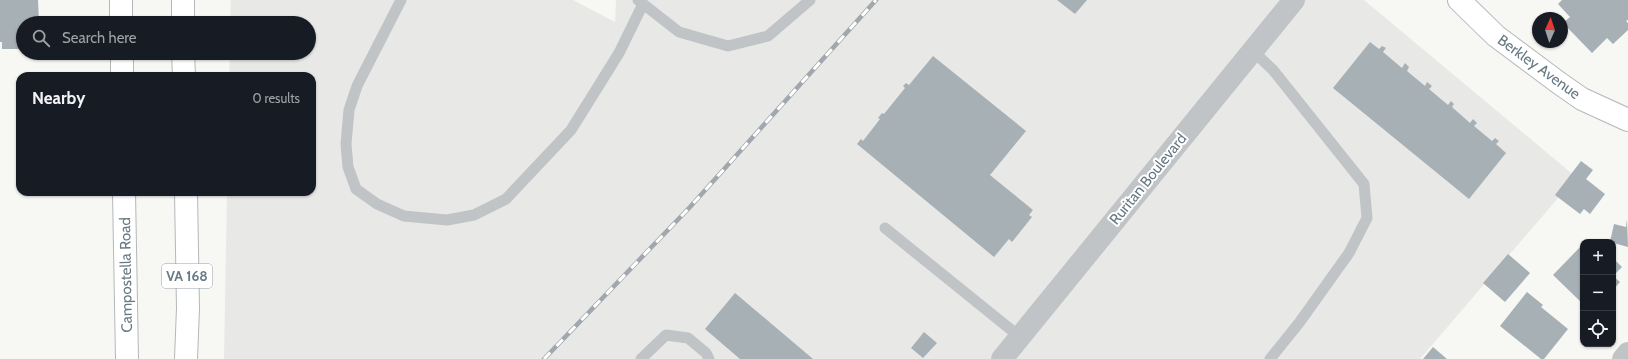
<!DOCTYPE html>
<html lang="en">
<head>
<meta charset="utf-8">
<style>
  body { margin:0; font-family:Cabin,sans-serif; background:#20242c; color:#f1f3f6 }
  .controls { position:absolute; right:12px; bottom:12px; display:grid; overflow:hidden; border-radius:8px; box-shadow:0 1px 3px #0004 }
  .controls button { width:36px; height:36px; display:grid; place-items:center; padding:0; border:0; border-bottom:1px solid #363941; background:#171b24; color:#f1f3f6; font:20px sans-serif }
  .compass { position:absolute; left:1532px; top:12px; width:36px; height:36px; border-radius:50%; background:#171b24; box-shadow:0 1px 3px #0004; rotate:3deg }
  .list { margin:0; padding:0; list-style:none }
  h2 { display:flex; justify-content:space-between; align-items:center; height:52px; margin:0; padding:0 16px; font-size:17px }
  h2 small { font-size:13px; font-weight:400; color:#9ea1a6 }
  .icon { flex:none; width:22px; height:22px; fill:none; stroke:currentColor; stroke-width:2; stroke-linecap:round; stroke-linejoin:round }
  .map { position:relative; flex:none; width:1628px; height:359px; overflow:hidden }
  .search { position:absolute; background:#171b24; box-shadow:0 1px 3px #0004; left:16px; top:16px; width:300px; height:44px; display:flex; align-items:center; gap:10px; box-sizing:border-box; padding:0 14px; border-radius:22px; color:#9ea1a6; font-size:15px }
  .panel { position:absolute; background:#171b24; box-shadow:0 1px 3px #0004; left:16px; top:72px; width:300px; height:124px; border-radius:12px }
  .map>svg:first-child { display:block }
</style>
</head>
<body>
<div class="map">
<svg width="1628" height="359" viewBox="0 0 1628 359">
  <rect width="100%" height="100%" fill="#f7f7f4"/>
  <path fill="#e8e8e7" d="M231,0h342l42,22 1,-22h748l212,177 -156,182h-1196l3,-167h85v-116h-83l1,-23h79v-30h-79z"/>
  <path fill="#a7b0b5" d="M0,0h38l1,23h-16v26h-21v-7h-2z
    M1057,0h30l-12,14z
    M1562,0h66v20l-2,1 2,2v7l-15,14 -6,-6 -15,15 -29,-30 7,-6 -12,-13z
    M1370,42l9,7 3,-3 4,2 -3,4 19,16 3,-5 4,4 -2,4 18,15 2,-4 5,4 -3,3 19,16 3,-4 3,3 -2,3 18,16 3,-4 4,4 -3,3 18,15 3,-3 4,3 -3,3 10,9 -37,46 -136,-111z
    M933,56l93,75 -36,44 43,35 -4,5 3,2 -20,25 -3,-3 -15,18 -137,-113 4,-5 2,2 17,-22 -2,-1 4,-5 2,1 21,-26 -2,-2 3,-3 3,2z
    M1581,161l12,9 -7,9 19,15 -15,20 -6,-5 -4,5 -25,-19z
    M1627,219l1,28 -18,-5 4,-18 12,3z
    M1583,244v60l-30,-29z
    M1508,254l22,19 -25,29 -22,-19z
    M1613,258l9,9 -9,9 7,6 -7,8z
    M1527,292l16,13 -2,2 27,22 -24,30h-3l-41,-33z
    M735,293l78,66h-73l-35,-30z
    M924,332l13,11 -14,15 -12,-10z
    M1433,347l14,12h-24z"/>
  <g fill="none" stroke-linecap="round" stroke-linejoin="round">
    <g stroke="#b2b8bc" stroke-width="24">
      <path id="secondary" d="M1459,0l37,36 63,47 23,16 46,21"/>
    </g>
    <g stroke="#b3b8bb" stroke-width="24">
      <path id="primary" d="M121,0v23
        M183,0v23
        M122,53v23
        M183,53l1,23
        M124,192l3,167
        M186,192l2,116 -2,51"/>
    </g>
    <path stroke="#c0c4c7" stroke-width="11" d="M401,0l-44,86 -8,24 -3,34 2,23 8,22 21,15 27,12 43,4 27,-5 32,-16 65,-69 48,-77 24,-49
      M638,0l41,32 49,14 40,-10 42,-36
      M1253,51l20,19 91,114 3,34 -18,35 -50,70 -29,36
      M885,228l135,109
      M641,359l25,-24 22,3 18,15 3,6"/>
    <path stroke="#c0c4c7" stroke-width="22" d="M1002,359l292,-359
      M1623,359l5,-6"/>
    <use href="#secondary" stroke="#fff" stroke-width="22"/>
    <use href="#primary" stroke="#fff" stroke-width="22"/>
    <g stroke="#a1a8ad" stroke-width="4.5">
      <path id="rail" d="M544,359l146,-152 186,-207"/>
    </g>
    <use href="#rail" stroke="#fff" stroke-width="3" stroke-dasharray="9" stroke-linecap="butt"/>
  </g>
  <g text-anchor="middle" stroke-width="4" stroke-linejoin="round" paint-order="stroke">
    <rect fill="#fff" stroke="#95a1a9" stroke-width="1" x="162" y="264" width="50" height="24" rx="3"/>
    <g font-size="14" font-weight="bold" fill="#677984">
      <text x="187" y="281">VA 168</text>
    </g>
    <g font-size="15" fill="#677984" stroke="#fff">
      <text transform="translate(1539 67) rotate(36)" y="5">Berkley Avenue</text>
      <text transform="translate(1148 179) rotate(-51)" y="5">Ruritan Boulevard</text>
      <text transform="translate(126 275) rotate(-91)" y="5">Campostella Road</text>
    </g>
  </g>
</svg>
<div class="controls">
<button>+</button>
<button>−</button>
<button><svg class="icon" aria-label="locate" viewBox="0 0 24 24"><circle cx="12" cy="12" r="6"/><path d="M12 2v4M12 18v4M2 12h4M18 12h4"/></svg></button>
</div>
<svg class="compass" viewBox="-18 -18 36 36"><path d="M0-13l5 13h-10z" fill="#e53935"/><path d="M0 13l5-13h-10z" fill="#9ea1a6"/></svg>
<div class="search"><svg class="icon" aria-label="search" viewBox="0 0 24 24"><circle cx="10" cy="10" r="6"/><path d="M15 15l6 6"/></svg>Search here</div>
<section class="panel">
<h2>Nearby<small>0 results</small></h2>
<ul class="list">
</ul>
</section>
</div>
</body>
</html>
